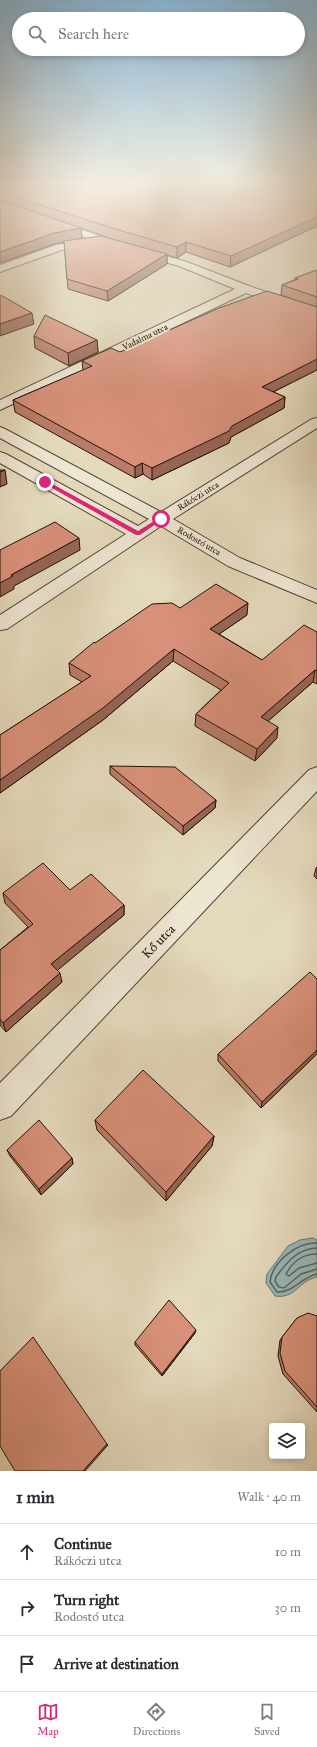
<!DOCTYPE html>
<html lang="en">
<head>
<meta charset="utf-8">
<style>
  body { margin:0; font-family:"IM FELL Great Primer",serif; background:#f7f7f7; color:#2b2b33 }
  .controls { position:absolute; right:12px; bottom:12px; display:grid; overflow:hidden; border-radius:4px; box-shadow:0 2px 6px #0003 }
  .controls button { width:36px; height:36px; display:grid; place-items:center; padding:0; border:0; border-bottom:1px solid #e1e1e2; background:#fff; color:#2b2b33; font:20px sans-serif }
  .stop { position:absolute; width:12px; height:12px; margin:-9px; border:3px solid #db2777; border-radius:50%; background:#fff }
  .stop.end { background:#db2777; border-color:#fff; box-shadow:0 1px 4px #0008 }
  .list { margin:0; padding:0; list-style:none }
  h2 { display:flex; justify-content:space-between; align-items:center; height:52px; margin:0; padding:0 16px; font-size:17px }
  h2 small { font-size:13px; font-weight:400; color:#7c7c81 }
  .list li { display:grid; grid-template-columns:26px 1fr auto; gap:12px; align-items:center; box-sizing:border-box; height:56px; padding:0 16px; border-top:1px solid #e1e1e2 }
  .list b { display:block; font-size:15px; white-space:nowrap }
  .list p { margin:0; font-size:13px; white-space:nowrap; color:#7c7c81 }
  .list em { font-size:13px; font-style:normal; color:#7c7c81 }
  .icon { flex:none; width:22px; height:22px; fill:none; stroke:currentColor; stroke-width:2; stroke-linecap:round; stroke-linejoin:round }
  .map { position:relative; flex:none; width:317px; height:1471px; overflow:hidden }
  .search { position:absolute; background:#fff; box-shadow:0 2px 6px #0003; left:12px; right:12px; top:12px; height:44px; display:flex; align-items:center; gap:10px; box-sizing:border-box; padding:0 14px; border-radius:22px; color:#7c7c81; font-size:15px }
  .sheet { height:220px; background:#fff }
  nav { display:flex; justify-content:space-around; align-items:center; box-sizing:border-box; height:56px; border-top:1px solid #e1e1e2; background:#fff; font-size:11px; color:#7c7c81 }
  nav a { display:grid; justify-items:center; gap:2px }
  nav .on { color:#db2777 }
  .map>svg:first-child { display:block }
</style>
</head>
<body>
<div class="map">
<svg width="317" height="1471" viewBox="0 0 317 1471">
  <rect width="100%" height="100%" fill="#e4d9bc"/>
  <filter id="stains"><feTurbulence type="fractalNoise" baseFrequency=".005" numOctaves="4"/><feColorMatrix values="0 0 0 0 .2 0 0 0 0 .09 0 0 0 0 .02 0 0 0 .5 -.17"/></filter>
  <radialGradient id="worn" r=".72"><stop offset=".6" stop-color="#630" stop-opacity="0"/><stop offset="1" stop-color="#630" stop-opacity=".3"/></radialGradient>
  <path fill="#98b9b9" stroke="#687770" d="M313,1238l4,2v37c-19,4 -21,22 -42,19l-9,-13 1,-9 21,-28 12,-6z"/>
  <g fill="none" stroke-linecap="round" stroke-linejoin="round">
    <path stroke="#5c665e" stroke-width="1.5" d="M317,1243c-20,-1 -45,19 -47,39l7,10c16,1 25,-15 40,-18
      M317,1248c-20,1 -30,14 -41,29l-1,4 4,6 5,1 17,-14 16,-5
      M317,1254c-15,0 -24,7 -31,20l3,2 10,-8 18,-5"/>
    <g stroke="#514431" stroke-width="2">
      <path id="street" d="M0,202l112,38 75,22 62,24 68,23v8l-71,-24 -246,117v-10l235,-111 -56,-23 -80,-23 -5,2 -32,5 -62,22v-7l56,-20 34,-6 -90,-31z
        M317,418v10l-144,91 67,39 77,32v13l-89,-37 -67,-40 -154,103 -7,1v-15l126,-81 -126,-71v-11l6,2 132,72 11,-7 -149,-81v-11l5,2 156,83 151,-93z
        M317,767v24l-306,325 -11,4v-37l309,-313z"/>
    </g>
    <use href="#street" fill="#ede6d3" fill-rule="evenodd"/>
  </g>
  <path fill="#ba7c69" stroke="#201303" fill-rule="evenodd" d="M0,185h317v41l-87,41 -44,-15 -9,6 -10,-3v9l-59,37 -40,-12 -4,-47 -10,2 -54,19zM81,228l31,11 -42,1 12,-2z
    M317,270v100l-44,22 12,5 -1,11 -53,29 -2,6 -77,37 -9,-6 -8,4 -120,-66 -2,-12 70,-30 -1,-9 38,-9 177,-51 -16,-6 1,-10 12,-5 1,-2z
    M34,336l63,4 1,12 -29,14 -34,-18z
    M180,608l67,7 -28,19 43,26 55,-28v52l-4,-2 -45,39 9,17 -22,23 -60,-35 1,-12 25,-24 -48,-29 -70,59 -103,73v-58l82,-53 -12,-7 -1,-12 26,-20z
    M110,766l106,34 -1,8 -32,27 -73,-61z
    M317,867v12l-3,-3 2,-8z
    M70,890l54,15v10l-67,55 5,12 -56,50 -6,-7v-75l28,-23 -23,-24 -2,-10z
    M317,979v75l-56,54 -43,-47v-7z
    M95,1120l119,16 -2,10 -46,55 -69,-71z
    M7,1150l65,8 1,6 -32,31 -31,-39z
    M317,1316v96l-34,-38 -5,-18 2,-16 17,-22z
    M195,1333l-33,43 -27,-31v-3z"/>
  <path fill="#976555" stroke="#201303" d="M317,217v9l-87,41 1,-11z
    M81,228l1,10 -28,6 -54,19v-11l54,-19z
    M186,242v10l-9,6v-11z
    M167,254v10l-59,37 -1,-10z
    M32,313l2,11 -34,12v-12z
    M97,340l1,12 -29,14 -1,-13z
    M317,359v11l-56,28 1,-11z
    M285,397l-1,11 -53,29 -2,6 -77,37v-12z
    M142,463l1,11 -8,4v-11z
    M5,470l2,14 -7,3v-15z
    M79,538l1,12 -66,36v3l-14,8v-14l11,-8z
    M248,603l-1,12 -38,26 1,-12z
    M174,649l-1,12 -70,59 -103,73v-13z
    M315,670l-2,12 -54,47 2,-12z
    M278,727l-1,11 -22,23 2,-12z
    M216,800l-1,8 -32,27v-9z
    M124,905v10l-71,59 -2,-10z
    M60,973l2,9 -56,50 -3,-9z
    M317,1050v4l-56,54 1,-6z
    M214,1136l-2,10 -46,55v-9z
    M72,1158l1,6 -32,31 -2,-6z
    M196,1330l-1,3 -33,43v-2z
    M107,1444l1,1 -23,26h-2z"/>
  <path fill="#d8907a" stroke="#201303" d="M0,185h317v32l-86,39 -45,-14 -9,5 -65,-19 -112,-36z
    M0,200l81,28 -27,5 -54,19z
    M101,236l66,18 -60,37 -40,-12 -3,-38z
    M317,270v27l-35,-12 16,-6 -3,-1z
    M267,291l50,16v52l-55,28 23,10 -53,29 -3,5 -77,37 -10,-5 -7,4 -122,-67 79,-34 -10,-5 29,-13 9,4 99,-44z
    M0,295l6,3 26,15 -32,11z
    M45,315l52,25 -29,13 -34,-17z
    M0,470h5l-5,2z
    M55,522l24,16 -68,37 2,1 -13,7v-33z
    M216,584l32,19 -38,26 52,31 42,-35 13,7v39l-2,-1 -54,47 17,10 -21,22 -61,-35 33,-31 -55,-34 -71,59 -103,72v-45l91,-59 -22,-13 25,-21 1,1 57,-39 20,-1 8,5z
    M110,766l65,1 41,33 -33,26z
    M43,863l27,27 21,-16 33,31 -73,59 9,9 -57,50 -3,-4v-69l33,-26 -30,-31z
    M310,972l7,7v71l-55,52 -44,-48z
    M143,1070l71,66 -48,56 -71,-72z
    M39,1120l33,38 -33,31 -32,-39z
    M169,1300l27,30 -34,44 -27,-32z
    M308,1313l9,3v91l-32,-36 -5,-18 2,-16 15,-19z
    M33,1337l74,107 -24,27h-68l-15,-25v-75z"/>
  <linearGradient id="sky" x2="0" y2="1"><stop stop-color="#88b6d5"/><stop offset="0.47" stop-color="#f3eee1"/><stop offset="1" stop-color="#f3eee1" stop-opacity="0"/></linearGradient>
  <rect width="317" height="391" fill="url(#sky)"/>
  <path fill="#db2777" d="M43,481h4l91,50 21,-13 4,1 -23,16h-4l-93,-52z"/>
  <g text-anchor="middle" stroke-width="4" stroke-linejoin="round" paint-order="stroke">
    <g font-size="9" fill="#201303" stroke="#ede6d3">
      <text transform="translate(145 337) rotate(-26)" y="3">Vadalma utca</text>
      <text transform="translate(198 496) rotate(-32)" y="3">Rákóczi utca</text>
      <text transform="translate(199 541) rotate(30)" y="3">Rodostó utca</text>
    </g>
    <g font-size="13" fill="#201303" stroke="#ede6d3">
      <text transform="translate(158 941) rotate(-46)" y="5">Kő utca</text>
    </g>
  </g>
  <rect width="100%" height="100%" filter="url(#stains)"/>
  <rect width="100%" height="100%" fill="url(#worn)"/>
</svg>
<div class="controls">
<button><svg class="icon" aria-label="layers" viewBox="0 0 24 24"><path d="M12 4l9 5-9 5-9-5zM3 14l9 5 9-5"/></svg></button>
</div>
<div class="stop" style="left:161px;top:519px"></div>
<div class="stop end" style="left:45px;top:482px"></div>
<div class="search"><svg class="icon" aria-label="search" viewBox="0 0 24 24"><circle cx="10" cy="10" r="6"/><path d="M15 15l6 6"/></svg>Search here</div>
</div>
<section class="sheet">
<h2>1 min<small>Walk · 40 m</small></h2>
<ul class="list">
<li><svg class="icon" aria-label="ahead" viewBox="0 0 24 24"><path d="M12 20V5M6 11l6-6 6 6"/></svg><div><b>Continue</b><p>Rákóczi utca</p></div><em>10 m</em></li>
<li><svg class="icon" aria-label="right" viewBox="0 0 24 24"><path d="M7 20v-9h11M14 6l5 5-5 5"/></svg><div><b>Turn right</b><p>Rodostó utca</p></div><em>30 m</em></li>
<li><svg class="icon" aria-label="arrive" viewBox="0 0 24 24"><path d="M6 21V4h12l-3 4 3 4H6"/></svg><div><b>Arrive at destination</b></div></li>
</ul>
</section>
<nav>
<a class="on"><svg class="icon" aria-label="map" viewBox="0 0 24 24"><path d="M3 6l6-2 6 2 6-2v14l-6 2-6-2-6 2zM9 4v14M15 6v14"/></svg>Map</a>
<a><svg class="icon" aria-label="directions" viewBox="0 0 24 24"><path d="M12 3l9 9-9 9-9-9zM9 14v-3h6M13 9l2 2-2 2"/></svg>Directions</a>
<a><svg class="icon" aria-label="saved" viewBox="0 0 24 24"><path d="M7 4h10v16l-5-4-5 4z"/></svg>Saved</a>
</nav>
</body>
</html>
